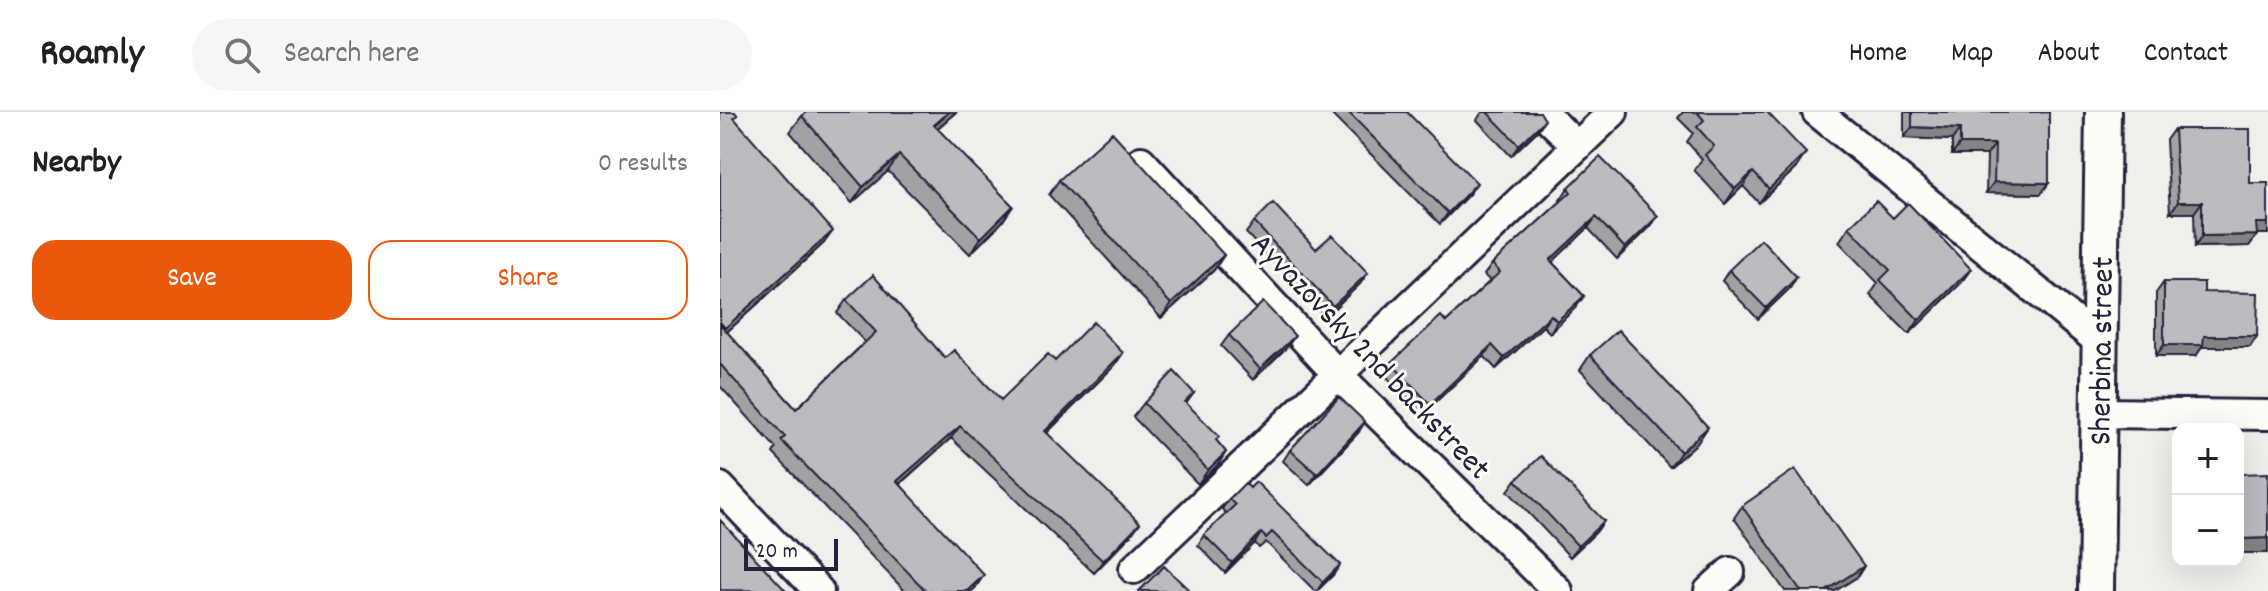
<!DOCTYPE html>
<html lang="en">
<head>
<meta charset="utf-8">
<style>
  body { margin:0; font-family:Dekko,sans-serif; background:#f6f6f6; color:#202124 }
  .controls { position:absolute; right:24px; bottom:24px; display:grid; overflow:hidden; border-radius:16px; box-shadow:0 8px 32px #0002 }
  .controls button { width:72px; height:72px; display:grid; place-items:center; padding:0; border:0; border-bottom:2px solid #e0e0e0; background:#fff; color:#202124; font:40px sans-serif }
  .scale { position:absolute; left:24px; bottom:20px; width:94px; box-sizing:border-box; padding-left:8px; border:4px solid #22223b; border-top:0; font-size:22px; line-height:28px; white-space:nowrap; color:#22223b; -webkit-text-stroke:6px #fdfcf7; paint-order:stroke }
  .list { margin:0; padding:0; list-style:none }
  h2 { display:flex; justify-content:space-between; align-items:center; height:104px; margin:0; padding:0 32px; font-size:34px }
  h2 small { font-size:26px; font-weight:400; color:#757577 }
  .actions { display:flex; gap:16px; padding:24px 32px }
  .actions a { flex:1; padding:18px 0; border:2px solid #ea580c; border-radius:24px; text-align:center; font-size:28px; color:#ea580c }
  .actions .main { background:#ea580c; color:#fff }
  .icon { flex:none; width:44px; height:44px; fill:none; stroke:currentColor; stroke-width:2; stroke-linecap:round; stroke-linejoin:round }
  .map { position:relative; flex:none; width:1548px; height:479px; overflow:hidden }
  header { display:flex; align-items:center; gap:48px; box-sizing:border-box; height:112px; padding:0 40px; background:#fff; border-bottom:2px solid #e0e0e0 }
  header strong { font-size:38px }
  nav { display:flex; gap:44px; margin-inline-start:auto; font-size:28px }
  .search { width:560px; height:72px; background:#f6f6f6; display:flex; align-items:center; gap:20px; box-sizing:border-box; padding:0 28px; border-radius:44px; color:#757577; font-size:30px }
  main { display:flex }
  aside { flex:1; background:#fff }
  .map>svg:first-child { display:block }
</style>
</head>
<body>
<header>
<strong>Roamly</strong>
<div class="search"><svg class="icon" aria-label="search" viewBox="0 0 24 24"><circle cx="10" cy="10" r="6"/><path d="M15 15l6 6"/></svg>Search here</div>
<nav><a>Home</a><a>Map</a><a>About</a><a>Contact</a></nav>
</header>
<main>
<aside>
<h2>Nearby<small>0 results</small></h2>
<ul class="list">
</ul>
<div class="actions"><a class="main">Save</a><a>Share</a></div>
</aside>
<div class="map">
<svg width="1548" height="479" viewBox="0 0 1548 479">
  <rect width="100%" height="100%" fill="#f0efec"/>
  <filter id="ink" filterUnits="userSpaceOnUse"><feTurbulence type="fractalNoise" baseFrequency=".0125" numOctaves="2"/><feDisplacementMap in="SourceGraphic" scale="16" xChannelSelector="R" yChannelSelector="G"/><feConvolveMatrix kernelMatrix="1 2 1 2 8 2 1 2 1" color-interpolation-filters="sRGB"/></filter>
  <g filter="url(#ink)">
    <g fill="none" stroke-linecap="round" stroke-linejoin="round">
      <g stroke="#22223b" stroke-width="34">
        <path id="minor" d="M822,0l35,34
          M1097,0l280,228
          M421,49l197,214 220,216
          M1377,301l171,2
          M0,375l99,104
          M414,457l479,-457
          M989,479l21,-19"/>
      </g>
      <g stroke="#22223b" stroke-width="40">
        <g id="tertiary">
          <path id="s1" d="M1376,479l7,-479"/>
        </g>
      </g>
      <use href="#minor" stroke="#fdfcf7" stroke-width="28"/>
      <use href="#tertiary" stroke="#fdfcf7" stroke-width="34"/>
    </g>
    <path fill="#a2a2a5" stroke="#22223b" stroke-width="2" d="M0,0l17,3 -3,4 90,124 -97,89 69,77 69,-67 -28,-29 9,-13 99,58 56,42 54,-39 68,-8 -9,13 -67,67 84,102 -37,38 -143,-135 -51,46 76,103 -4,4h-67l-132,-138 3,-5 -56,-62z
      M86,0h150l-19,17 76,77 -11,16 -32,32 -82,-83 -36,32 -62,-71 12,-16z
      M609,0h78l62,82 -29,30z
      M762,0h58l-3,19 -26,25 -34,-36z
      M963,0h84l29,56 -37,35 -16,-17 -18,18 -31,-34 8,-11 -15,-17 6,-9 -15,-15z
      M1184,0h145l-8,82 -55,-1 1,-38h-35v-15l-48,-2z
      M1454,17l76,54 7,52 -8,11 -54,1 -1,-34h-24l-4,-73z
      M339,68l165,75 -10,15 -53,48 -112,-123z
      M848,76l90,28 -8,11 -33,32 -29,-31 -36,34 32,34 -8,11 -26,26 -7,-7 -47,43 -12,-13 -62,59 -38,-41 7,-11 55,-41 44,-41 -6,-6 8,-11 69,-63 -1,-1z
      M1173,106l68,65 -52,51 -39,-39 8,-12 -39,-41 10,-15z
      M534,110l106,62 -35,33 -79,-84z
      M1009,158l61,18 -32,31 -36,-38z
      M1444,170l40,10 53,44 -7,11h-48l-6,9h-40v-63z
      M509,223l58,12 -34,33 -32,-34z
      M870,243l108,87 -28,25 -90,-97z
      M474,281l-8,11 40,48 -10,15 -18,17 -65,-67 11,-14z
      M638,321l-49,52 -26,-24 7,-11z
      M796,368l88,41 -8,11 -26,25 -62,-66z
      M530,376l90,77 -7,10 -16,16h-2l-49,-49 -7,6 -4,-5 -30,30 -27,-28 6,-10 22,-21 -4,-5 7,-10z
      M1022,394l122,60 -7,11 -22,14h-50l-51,-73z"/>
    <path fill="#848486" stroke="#22223b" stroke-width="2" d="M229,0h7l-34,29 12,-16z
      M825,8l-8,11 -26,25 8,-11z
      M1192,15l48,2 -8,11 -48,-2z
      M1240,32h35l-8,11h-35z
      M1086,41l-10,15 -37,35 10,-14z
      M179,43l-11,16 -36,32 11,-16z
      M1033,60l-10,14 -18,18 10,-15z
      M1274,70l55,1 -8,11 -55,-1z
      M757,71l-8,11 -29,30 8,-11z
      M1458,90h24l-8,11h-24z
      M293,94l-11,16 -32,32 11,-16z
      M938,104l-8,11 -33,32 8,-11z
      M876,105l-8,11 -45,43 7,-11z
      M1536,111h12v11h-19z
      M113,119l-9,12 -104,95 5,-10z
      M1537,123l-8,11 -54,1 7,-11z
      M504,143l-10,15 -53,48 10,-14z
      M1251,157l-10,14 -52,51 10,-14z
      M648,161l-8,11 -35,33 8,-11z
      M1077,165l-7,11 -32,31 8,-11z
      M864,184l-8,11 -26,26 7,-12z
      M831,203l-8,11 -47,43 8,-11z
      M575,224l-8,11 -34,33 7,-11z
      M1484,224h53l-7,11h-48l-6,9h-40l8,-11z
      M772,233l-8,11 -62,59 8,-11z
      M403,241l-9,13 -78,77 9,-12z
      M645,310l-7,11 -49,52 8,-11z
      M240,314l-9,12 -63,56 9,-13z
      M988,315l-10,15 -28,25 11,-15z
      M506,340l-10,15 -18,17 10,-14z
      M884,409l-8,11 -26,25 8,-11z
      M420,411l-9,12 -37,38 9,-12z
      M541,421l-6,10 -30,30 7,-10z
      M1548,426v15h-30v-14z
      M620,453l-7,10 -16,16 6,-9z
      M1144,454l-7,11 -22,14h-9z
      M264,463l-8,12 -4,4h-4z"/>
    <path fill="#bcbcc0" stroke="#22223b" stroke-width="2" d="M0,0h15l2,3 -3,3 99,113 -108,97 -5,-6z
      M86,0h143l-15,13 79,81 -32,32 -82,-83 -36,32 -61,-71z
      M628,0h59l70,71 -29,30z
      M767,0h53l5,8 -26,25z
      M977,0h70l39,41 -37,36 -16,-17 -18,17 -30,-34 9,-9 -17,-19 7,-7z
      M1192,0h137v71l-55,-1 1,-38h-35v-15l-48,-2z
      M1454,17h76v54h18v40h-12l1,12 -55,1v-34h-24z
      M392,20l112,123 -53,49 -112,-124z
      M880,45l58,59 -33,32 -29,-31 -46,43 34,36 -27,25 -6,-6 -47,43 -12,-13 -62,59 -39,-41 50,-47 5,6 54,-50 -8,-8 79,-72 -3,-4z
      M1156,89l17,17 15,-15 63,66 -52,51 -39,-40 10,-10 -41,-43z
      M553,91l43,46 16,-14 36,38 -35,33 -79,-84z
      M1041,127l36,38 -31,31 -37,-38z
      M153,163l72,83 9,-8 47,50 47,-46 7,7 38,-39 30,31 -78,78 95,92 -37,38 -143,-135 -63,55 87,94 -16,15 1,1h-43l-145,-151 4,-3 -65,-73v-40l76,85 80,-77 -30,-32z
      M1444,170h40v10l54,1 -1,43h-53l-1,9h-39z
      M543,190l32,34 -35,33 -31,-34z
      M898,218l90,97 -27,25 -91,-97z
      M454,259l20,22 -9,9 34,34 -3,4 10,12 -18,18 -64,-67z
      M619,285l26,25 -48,52 -27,-24z
      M821,344l63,65 -26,25 -62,-66z
      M1075,357l69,97 -38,25h-25l-59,-85z
      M1548,361v65l-30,1v-65z
      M536,370l84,83 -17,17 -51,-50 -6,6 -5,-5 -29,30 -28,-28 31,-30 -6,-6 16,-16 5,5z
      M0,408l66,71 -66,-1z
      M444,454l26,25h-51z"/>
  </g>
  <g text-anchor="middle" stroke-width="6" stroke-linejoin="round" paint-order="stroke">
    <g font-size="32" fill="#22223b" stroke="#fdfcf7">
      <text dy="11" stroke="none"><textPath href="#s1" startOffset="240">Sherbina street</textPath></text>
      <text transform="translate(652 243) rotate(46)" y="11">Ayvazovsky 2nd backstreet</text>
    </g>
  </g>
</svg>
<div class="controls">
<button>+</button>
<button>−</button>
</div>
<div class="scale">20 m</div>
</div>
</main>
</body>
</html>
